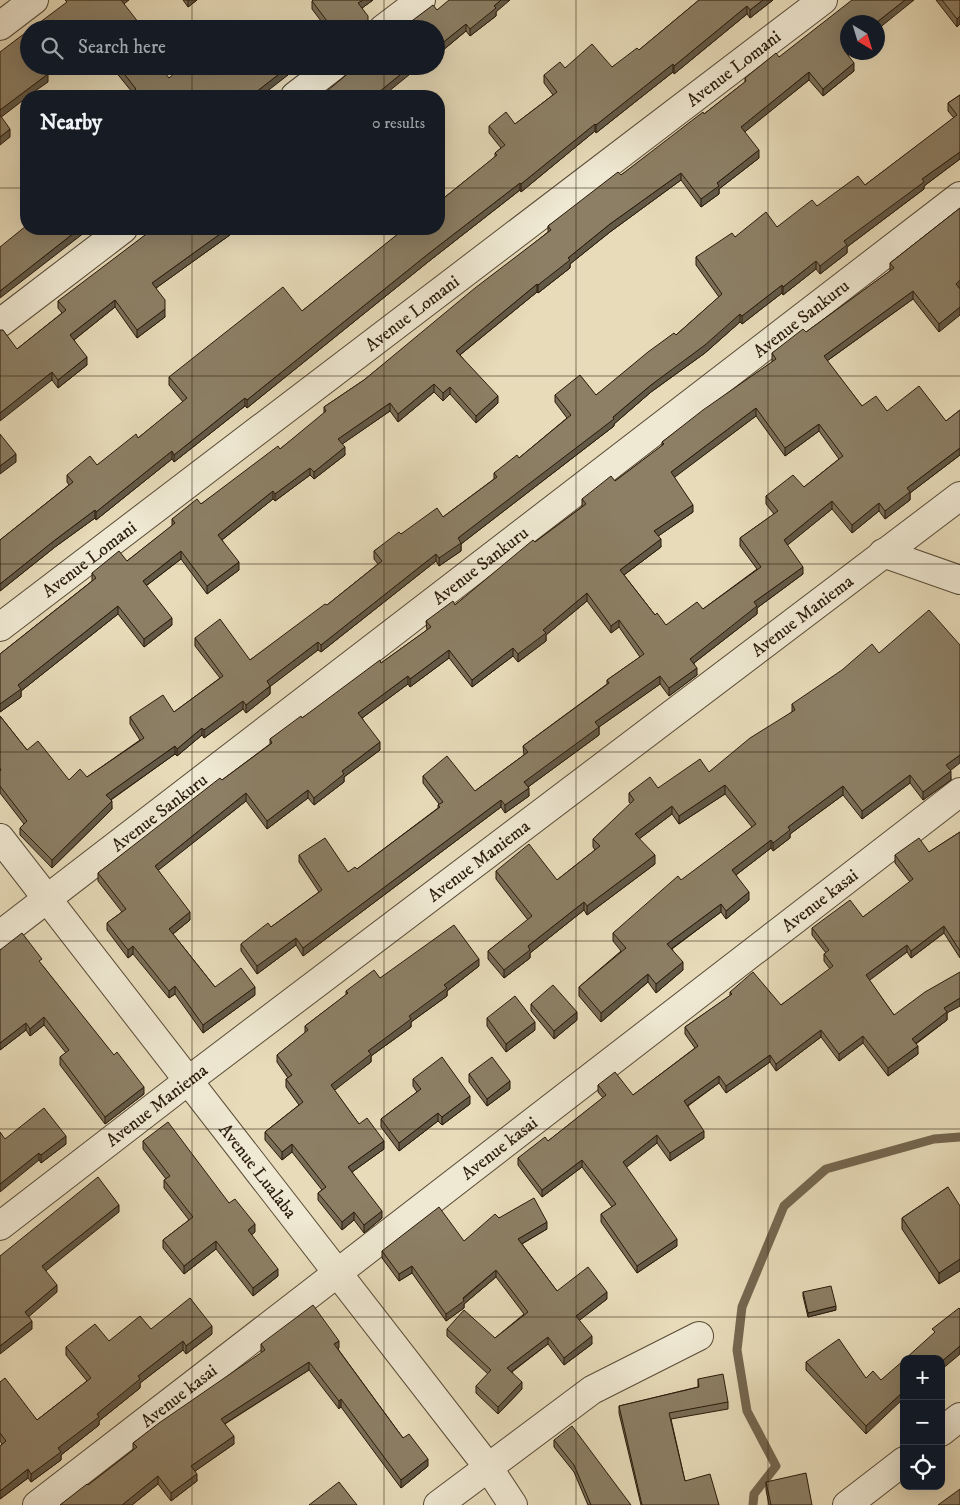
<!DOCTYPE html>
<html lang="en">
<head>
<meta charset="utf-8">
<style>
  body { margin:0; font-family:"IM FELL DW Pica",serif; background:#20242c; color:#f1f3f6 }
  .controls { position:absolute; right:15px; bottom:15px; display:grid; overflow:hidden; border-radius:10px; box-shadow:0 5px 20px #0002 }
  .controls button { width:45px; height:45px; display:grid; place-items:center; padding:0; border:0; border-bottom:1px solid #363941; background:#171b24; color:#f1f3f6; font:25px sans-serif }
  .compass { position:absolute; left:840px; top:15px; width:45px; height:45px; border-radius:50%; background:#171b24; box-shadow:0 5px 20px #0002; rotate:142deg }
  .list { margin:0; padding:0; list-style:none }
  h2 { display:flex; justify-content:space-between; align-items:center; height:65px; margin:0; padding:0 20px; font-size:21px }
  h2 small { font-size:16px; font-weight:400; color:#9ea1a6 }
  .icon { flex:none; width:28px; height:28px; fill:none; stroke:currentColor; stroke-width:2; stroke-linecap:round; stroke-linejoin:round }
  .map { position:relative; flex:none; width:960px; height:1505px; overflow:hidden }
  .search { position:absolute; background:#171b24; box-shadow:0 5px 20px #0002; left:20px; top:20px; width:425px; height:55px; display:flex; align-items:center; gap:12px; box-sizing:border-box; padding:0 18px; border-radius:28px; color:#9ea1a6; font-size:19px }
  .panel { position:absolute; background:#171b24; box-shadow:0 5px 20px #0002; left:20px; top:90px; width:425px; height:145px; border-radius:20px }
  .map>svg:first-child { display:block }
</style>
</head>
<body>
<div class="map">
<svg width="960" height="1505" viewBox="0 0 960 1505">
  <rect width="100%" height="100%" fill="#e7dbb9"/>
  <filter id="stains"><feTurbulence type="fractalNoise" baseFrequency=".004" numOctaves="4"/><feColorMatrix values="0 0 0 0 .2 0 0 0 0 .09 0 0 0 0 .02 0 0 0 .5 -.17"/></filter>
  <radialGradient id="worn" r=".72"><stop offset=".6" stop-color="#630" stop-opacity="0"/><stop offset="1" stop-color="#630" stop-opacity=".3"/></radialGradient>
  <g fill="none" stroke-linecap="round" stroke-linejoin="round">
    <path stroke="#756750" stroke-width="9" d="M753,1505l1,-11 22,-28 -29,-55 -10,-61 5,-43 42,-101 42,-37 108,-30 26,-2"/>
    <g stroke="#594b36" stroke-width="30">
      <g id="minor">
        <path d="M0,26l34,-26"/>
        <path d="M383,29l38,-29"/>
        <path d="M295,96l39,-30"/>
        <path d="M0,323l123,-94"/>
        <path d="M883,553l77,27"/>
        <path id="s1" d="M0,627l823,-627"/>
        <path id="s2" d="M0,838l488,629 25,38"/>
        <path id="s3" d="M0,935l960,-739"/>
        <path id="s4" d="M0,1226l189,-146 771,-584"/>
        <path d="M941,1432l19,-15"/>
        <path id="s5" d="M37,1505l923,-713"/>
        <path d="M438,1505l154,-115 107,-54"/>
        <path d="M847,1505l57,-44"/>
      </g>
    </g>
    <use href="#minor" stroke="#efe8d2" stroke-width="28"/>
  </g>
  <path fill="#786d57" stroke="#2a1b0b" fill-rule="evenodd" d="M183,0h14l-9,7z
    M313,0h60l-11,8 8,21h-43l-15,-20v-8z
    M699,0h74l-23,18 -3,-4 -73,60 -1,-2 -77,61 -1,-2 -74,61 -1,-2 -92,72 -181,146 -2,-2 -71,56 -2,-3 -76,61 -1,-2 -40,29 -55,44v-51l69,-55 -2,-3v-7l30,-10 41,-27 45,-36 -14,-17v-8l133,-66 193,-154v-4l6,-5 -12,-15v-7l26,-2 38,-29 -9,-12v-8l21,-7 47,-1 27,-17z
    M936,0h24l-3,27z
    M437,10l59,2v4l-26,20 -4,-5 -30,25z
    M851,52l-3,3 6,16 -31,25 -14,-16 -65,52 15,26 -40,31v5l-18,13 -20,-27 -71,52 -40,32v4l-32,25 -1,-1 -77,63 38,48 -22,20 -26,-29 -7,7 -9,-9 -36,30 -8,-11 -48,33 3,11 -31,24 -4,-4 -35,26 -2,-2 -51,41 17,30 -32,24 -26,-35 -35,27 26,39 -28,22 -26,-33 -97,77v6l-21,15v-58l92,-73v-8l35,-12 45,-35v-7l29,-15 79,-55 44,-35v-7l40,-27 184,-148v-6l73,-51 83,-61 41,-32v-4l34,-21z
    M111,66h44l7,9 7,3 119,-3 -156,17z
    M960,95v64l-36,27v3l-77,58v6l-27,21 -4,-5 -33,26 -1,-2 -40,31 -2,-2 -35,31 -54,39 -37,32v2l-153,118v7l-22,15 -3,-5 -115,91 -3,-2 -48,36v8l-24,19 -3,-4 -39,29 -2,-3 -25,21 -2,-2 -64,46 1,9 -60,59 -32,-33v-7l4,-4 -24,-31v-77l27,34 42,30 18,-3 53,-37 -10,-16v-7l44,-5 46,-34 -25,-32v-8l55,22 77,-55 51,-41 -4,-5v-8l27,-17 42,-17 51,-38v-6l25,-15 48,-40 -12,-16v-7h41l80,-60 43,-38 -23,-32v-8l39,-20 42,-10 40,-21 48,-21 89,-67 -6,-7v-8z
    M960,208v80l-21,44 -26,-33 -86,62 35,45 84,15 14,-11v45l-50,38v7l-25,19 -6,-8 -27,22 -20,-24 -45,36 16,29 -46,34v6l-63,49 3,12 -28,21 -9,-12 -61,43v8l-71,52 1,9 -24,17 -4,-6 -198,149 -7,-11 -39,29 -16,-23v-7l30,-17 48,-35 -20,-30v-7l49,17 9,-3 81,-61v-3l1,-1 -16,-21v-7l52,15 49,-36 -1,-9 84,-62v-4l33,-23 -21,-30 -8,6 -24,-32 -41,34v6l-28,21 -5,-6 -41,31 -23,-29 -39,29 -2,-3 -46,34 18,32 -36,27v5l-30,23 -6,-7 -41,31 -21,-28 -88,69 32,50 -17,14 42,53 40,8 -52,38 -28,-39 -6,4 -36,-44 -5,4 -21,-28v-7l15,-11 -24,-31v-8l172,-129v-5l32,-21 79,-55 46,-33 -1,-9 29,-16 80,-63 47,-35v-8l33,-18 47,-35v-4l110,-80v-9l34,-21 84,-61v-8zM756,416l29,40 34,-25 20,28 -35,28 -38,9v8l8,10 -34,24v8l17,23 -54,40 -37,16 -11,-10 -31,-40 37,-28 -3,-11 35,-24 -19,-35z
    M234,229v3l-78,56 9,29 -28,21 -22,-31 -41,33 13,25 -29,23 -6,-8 -35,-31 45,-36 -4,-5v-7z
    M792,704l158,67 1,9 -28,20 -13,-17 -48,36 -19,-24 -53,39v4l-17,13 -2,-3 -35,27 13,25 -23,19 -5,-7 -49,37 11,21 -27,23 -8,-11 -47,40 -22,-26v-9l42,-36 -8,-10v-8l139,-106 -27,-33 -46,30 -7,-10 -33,25 16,25 -68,51 -3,-5 -54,43v5l-26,20 -16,-19v-8l40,-31 -32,-41v-8l61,9 38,-30 -2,-3v-8l38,-35 -2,-2v-9l29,-5 51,-16 83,-60z
    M960,832v126l-16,-25 -33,25 -4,-6 -38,28 25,35 53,-2v7l-31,24 2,10 -30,22 -25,-33 -24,18 -18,-24 -45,34 -6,-9 -44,31 -7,-10 -31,23 16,32 -34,23 -13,-18 -31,24 51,79 -40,27 -36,-51v-8l11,-7 -30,-40 -40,30 -24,-32v-7l30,-17 55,-43 -5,-6v-7l35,10 62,-47 -10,-14v-7l45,-31v-4l51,13 49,-36 -6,-8v-7l2,-1 -14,-18v-7l51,-11 47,-35 -15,-19v-8l34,-3z
    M42,965l102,129 -39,30 -45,-59v-8l6,-4 -22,-28 -14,11 -4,-6 -26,20z
    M479,966l-32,25v5l-36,26v5l-40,29v6l-37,28 25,34 25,25 -32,23 30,46 -18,15 -10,-13 -12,10 -24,-30v-7l4,-3 -30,-38 -10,8 -17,-20v-8l34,-27 -13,-18v-8l2,-1 -11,-16v-7l28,-22v-7l41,-31v-4l34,-13z
    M531,1004l46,16 -23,19 -23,-28z
    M487,1018l48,12 -29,22 -19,-26z
    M469,1074l41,15 -23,17 -18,-24z
    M413,1079l57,25 -28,21 -4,-4 -39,30 -18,-24v-8l36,-27 -4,-6z
    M5,1139l61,5 -25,19 -2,-3z
    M143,1141l86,62 26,29 -4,3 27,41 -25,20 -37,-47 -32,25 -21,-26v-8l26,-20 -25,-32v-8l2,-1 -23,-30z
    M948,1187l-9,97 -37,-55v-11z
    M499,1218l48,11 -25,15 35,47 50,8 -28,21 13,24 -28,21 -16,-21 -36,28 10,17 -24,25 -22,-21v-7l12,-12 -41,-38v-7l48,9 29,-24 -28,-37 -32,27v4l-18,13 -34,-48 -13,8 -17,-23v-7l82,-10z
    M803,1292l33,18 -28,7 -5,-21z
    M151,1329l61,5 -26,20 -3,-4 -43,33v5l-41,33v4l-38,30v5l-30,22 -3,-4 -28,21v-53l2,-2 -2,-3v-59l37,38 50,-39 -21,-26v-8l43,-6z
    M261,1344l78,4 -1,1 65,89 25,28 -27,22 -60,-81 -2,2 -30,-39 -84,54 9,20 -39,27 2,10 -26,20 -13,-17 -26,21h-72l28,-20 45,-35v-7l129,-90 -1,-1z
    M806,1362l60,16 7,-7 -7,63 -60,-64z
    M698,1379l30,23v7l-57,10 14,62 34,24h-78l-22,-92v-7l79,-19z
    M554,1440l77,65h-43l-14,-33 -20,-25z
    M766,1482l46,23h-43l-3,-15z"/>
  <path fill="#625947" stroke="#2a1b0b" d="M120,0h9l-9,7z
    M188,0h9l-9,7z
    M363,0h10l-15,11v-8z
    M501,0h9l-14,12v4l-26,20v-7l24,-23z
    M763,0h10l-23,18v-8z
    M905,0h9l-36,29v-7h-1z
    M747,6v8l-73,60v-8z
    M960,16v8l-3,3v-8z
    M344,23v6h-8z
    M466,24v7l-30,25v-8z
    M848,48v4h3l-7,6v-8z
    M854,63v8l-31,25v-7z
    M673,64v8l-77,61v-8z
    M411,66h9l-37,30h-9z
    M288,67v8l-27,21h-10z
    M809,72v8l-68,55v-8z
    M48,74v8l-20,14h-2v2l-26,20v-8z
    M595,124v7l-74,61v-8z
    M10,129v8l-10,8v-8z
    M759,150v8l-40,31v5l-18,13v-8l16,-16z
    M960,152v7l-36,27v3l-77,58v6l-27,21v-8l24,-25 78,-62z
    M681,173v7l-71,52 -40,32v4l-32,25v-8l30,-27 42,-34z
    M520,183v7l-92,72 -181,146v-8l181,-146z
    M79,229h10l-89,69v-7z
    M227,229h7v3l-82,59v-8z
    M816,261v8l-33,26v-8z
    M960,280v8l-4,3v-7z
    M537,284v8l-81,66v-7z
    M782,285v8l-40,31v-8z
    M913,291v8l-89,64v-7z
    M115,300v7l-45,36v-8z
    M960,307v8l-21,17v-8z
    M165,309v8l-28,21v-8z
    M740,314v8l-35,31 -54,39 -37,32v2l-153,118v7l-22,15v-8l19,-20 155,-121 38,-32z
    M87,357v8l-29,23v-8z
    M52,372v8l-52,41v-8z
    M434,384v8l-36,30v-8z
    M450,387v7l-7,7v-8z
    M498,396v7l-22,20v-7z
    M245,398v8l-71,56v-7z
    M390,403v8l-52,36v-8z
    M756,408v8l-85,64v-8z
    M819,424v7l-34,25v-8z
    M345,447v8l-31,24v-7z
    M960,448v7l-50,38v7l-25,19v-8l22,-23z
    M172,451v8l-76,61v-8z
    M16,454v8l-16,12v-8z
    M310,468v7l-35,26v-7z
    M273,491v8l-55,44v-8z
    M832,501v8l-48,39v-8z
    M879,503v8l-27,22v-8z
    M693,505v7l-39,27v-8z
    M95,510v8l-40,29 -55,44v-7l55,-44z
    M661,539v8l-41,31v-8z
    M181,551v8l-38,29v-7z
    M436,554v7l-115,91v-7z
    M239,562v8l-32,24v-8z
    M803,567v7l-46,34v6l-67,52v-7l64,-57z
    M587,593v8l-41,34v6l-28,21v-8l25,-24z
    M118,606v8l-97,77v6l-21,15v-8l18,-19z
    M172,618v7l-28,22v-8z
    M619,620v7l-8,6v-7z
    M318,642v8l-51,39v-8z
    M513,648v8l-41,31v-7z
    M449,650v8l-39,29v-8z
    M697,668v7l-28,21v-8z
    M408,676v8l-50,37v-8z
    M660,676v8l-61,43v8l-75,55v-8l71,-60z
    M270,686v8l-24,19v-8z
    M243,701v8l-39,29v-8z
    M202,728v7l-25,21v-7z
    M380,742v8l-36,27v5l-30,23v-7l28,-27z
    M175,746v8l-69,49v-8z
    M960,755v8l-14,11v-9z
    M951,771v9l-28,20v-8z
    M910,775v8l-48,36v-8z
    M725,785v9l-46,30v-8z
    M843,786v9l-53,39v4l-17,13v-8l15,-16z
    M529,788v8l-24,17v-8z
    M308,790v8l-41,31v-8z
    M246,793v8l-91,72v-7z
    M501,800v7l-198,149v-8z
    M112,801v8l-60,59v-8z
    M672,806v8l-37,28v-8z
    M771,840v8l-39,30v-8z
    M655,855v9l-68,51v-9z
    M749,892v8l-23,19v-8z
    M584,902v8l-54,43v5l-26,20v-8l24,-24z
    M721,904v8l-54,40v-8z
    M190,912v8l-21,17v-8z
    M944,926v7l-33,25v-7z
    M296,938v7l-39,29v-8z
    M907,945v7l-41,31v-8z
    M133,946v8l-5,4v-8z
    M479,959v7l-32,25v5l-36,26v5l-40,29v6l-40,31v-8l37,-34 76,-66z
    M683,962v8l-27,23v-9z
    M648,974v8l-47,40v-9z
    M175,986v8l-6,4v-7z
    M255,987v8l-52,38v-8z
    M960,998v8l-13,7v7l-35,26v-7l32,-31z
    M577,1012v8l-23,19v-8z
    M44,1017v8l-14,11v-7z
    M535,1022v8l-29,22v-8z
    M26,1023v7l-26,20v-7z
    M821,1030v7l-45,34v-7z
    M863,1036v7l-24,18v-7z
    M918,1046v8l-30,22v-8z
    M770,1055v7l-44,31v-7z
    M719,1076v7l-35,25v-7z
    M510,1081v8l-23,17v-7z
    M144,1087v7l-39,30v-7z
    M470,1096v8l-28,21v-8z
    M438,1113v8l-39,30v-8z
    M704,1131v7l-34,23v-8z
    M657,1135v8l-34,27v-8z
    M66,1136v8l-25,19v-8z
    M384,1141v8l-36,26v-8z
    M292,1144v8l-10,8v-8z
    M39,1153v7l-39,32v-8z
    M582,1160v7l-40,30v-7z
    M119,1205v7l-77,62v-8z
    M382,1211v7l-18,15v-8z
    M354,1212v8l-12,10v-8z
    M547,1222v7l-29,17v-7z
    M255,1224v8l-7,6v-8z
    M677,1239v7l-40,27v-7z
    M216,1241v8l-32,25v-8z
    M960,1259v12l-21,13v-11z
    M412,1266v7l-13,8v-7z
    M278,1269v7l-25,20v-8z
    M496,1270v7l-32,27v4l-18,13v-7z
    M57,1285v7l-32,28v-8z
    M607,1292v7l-31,24v-7z
    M836,1306v4l-28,7v-4z
    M32,1321v8l-32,25v-8z
    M212,1326v8l-26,20v-8z
    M592,1336v8l-28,21v-7z
    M548,1337v7l-41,31v-7z
    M183,1341v9l-43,33v5l-41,33v4l-38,30v5l-30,22v-8l27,-26 39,-34 41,-38z
    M339,1341v7l-5,3v-7z
    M960,1346v8l-19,16v-8z
    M309,1362v8l-88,56v-7z
    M522,1382v7l-24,25v-7z
    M904,1391v7l-38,36v-8z
    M341,1399v8l-2,2v-8z
    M234,1436v8l-43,30v-8z
    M428,1459v7l-27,22v-8z
    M28,1469v9l-28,21v-8z
    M197,1474v7l-26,20v-8z
    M158,1476v8l-26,21h-10z"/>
  <path fill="#8c7f65" stroke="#2a1b0b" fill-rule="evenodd" d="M65,0h56l21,27 -3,2h-108l36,-27z
    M313,0h50l-5,3 10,13v8l2,5h-22l-4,-6 -8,6h-3l-21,-28z
    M449,0h52l-7,6 2,2 -26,21 -4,-5 -30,24v-19h-35l32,-24 4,5z
    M699,0h64l-13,10 -3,-4 -73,60 -1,-2 -77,61 -1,-1 -74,60 -1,-1 -92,71 -181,146 -2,-2 -71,57 -2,-4 -76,61 -1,-2 -40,30 -55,44v-44l73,-58 -6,-7 23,-19 7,9 39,-31 2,4 49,-40 -18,-21 114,-90 19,24 102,-82h35v-27l58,-47 -2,-2 10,-8 -16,-19 17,-14 9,12 42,-32 -13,-17 16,-13 5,6 27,-24 20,23 25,-19 2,2z
    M852,0h53l-28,22h-29v26l-4,2 10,13 -31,26 -14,-17 -68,55 18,23 -42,33 2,3 -18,13 -20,-26 -71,51 -42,34 2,2 -32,25 -1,-1 -81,67 42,45 -22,20 -26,-29 -7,6 -9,-9 -36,30 -8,-11 -52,36 7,8 -31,25 -4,-4 -35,26 -2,-3 -55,44 21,27 -32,24 -26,-35 -38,30 29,37 -28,21 -26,-33 -100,79 3,4 -21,15v-50l96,-76 -4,-5 27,-22 8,10 48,-38 -3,-4 25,-20 4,5 77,-58 2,3 46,-38 -2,-4 40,-27 111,-92 76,-58 -3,-4 70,-54 3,3 82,-63 1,2 42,-33 -1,-3 31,-25 3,4z
    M942,0h18v16l-3,3z
    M253,22l5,7h-13z
    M29,30v36h13l6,8 -48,36v-58z
    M118,66h37l7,9 3,-2 4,5 14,-12h105v1l-37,29h-124l9,-7z
    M357,66h54l-37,30h-53z
    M960,95v57l-38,27 2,3 -80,59 3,4 -27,21 -4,-5 -33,26 -1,-2 -40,31 -2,-2 -35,31 -54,40 -38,32 1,2 -156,119 3,5 -22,15 -3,-4 -115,91 -3,-3 -51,39 3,5 -24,19 -3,-4 -39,29 -2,-2 -25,21 -2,-3 -69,49 6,6 -60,59 -32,-32 7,-7 -27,-35v-15l1,-1 -1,-2v-52l27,34 11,-9 31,39 11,-11 7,8 57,-39 -14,-21 33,-22 11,17 49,-36 -28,-38 25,-19 30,41 75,-56 2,1 55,-44 -8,-10 25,-19 2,2 36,-26 6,9 54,-40 -3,-4 23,-18 2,3 52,-43 -16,-20 25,-20 16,20 52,-43 26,-19 2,2 46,-41 -26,-37 36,-24 3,4 31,-25 11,15 35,-27 5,6 41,-30 7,9 92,-70 -9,-12z
    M0,115l10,14 -10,8z
    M960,208v72l-4,4 4,5v18l-21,17 -26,-33 -89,65 38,50 14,-10 11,15 32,-25 27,35 14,-11v38l-53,40 3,4 -25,19 -6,-8 -27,22 -20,-24 -48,39 19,27 -49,35 3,4 -67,53 7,9 -28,20 -9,-12 -65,46 4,5 -75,55 5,6 -24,17 -4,-5 -198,148 -7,-10 -39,28 -16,-22 27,-21 3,4 51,-37 -23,-35 26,-17 23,34 7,-5 2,2 83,-62 -2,-2 5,-3 -20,-26 24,-20 28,35 53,-39 -5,-6 86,-63 -2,-3 37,-26 -25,-34 -8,6 -24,-33 -44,37 3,3 -28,21 -5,-6 -41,32 -23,-30 -39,29 -2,-3 -50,37 22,29 -38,29 2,3 -30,24 -6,-8 -41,31 -21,-28 -91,73 35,46 -21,17 46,58 26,-19 14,19 -52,38 -28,-39 -6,5 -36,-45 -5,4 -21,-27 19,-14 -28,-36 122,-95 2,2 50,-37 -2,-4 31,-23 1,2 78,-58 1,3 50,-36 -5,-6 27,-20 2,4 78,-65 2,2 51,-38 -4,-5 29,-23 4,5 49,-37 -2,-2 41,-32 73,-51 -4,-6 31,-24 3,3 88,-64 -4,-5zM756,408l29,40 34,-24 24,32 -39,31 -11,-12 -27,21 12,15 -38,27 21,29 -58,42 -6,-7 -31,23 -9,-12 -2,2 -35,-45 41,-31 -7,-8 39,-26 -22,-33z
    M26,226v3h53l-79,62v-44z
    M153,229h74l-75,54 13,17v9l-28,21 -22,-30 -45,35 17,22 -29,23 -6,-8 -52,41v-83h3l14,19 49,-39 -8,-9z
    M0,434l16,20 -16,12z
    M929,610l31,35v110l-14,10 5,6 -28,21 -13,-17 -48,36 -19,-25 -55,41 2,3 -17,13 -2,-3 -39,30 17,22 -23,19 -5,-7 -54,40 16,18 -27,22 -8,-10 -47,39 -22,-26 47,-39 -13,-15 65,-57 3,4 75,-56 -31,-39 -46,31 -7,-10 -37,28 20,21 -68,51 -3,-4 -56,44 2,4 -26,20 -16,-19 44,-35 -36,-45 33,-27 28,36 43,-34 -7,-7 41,-39 -5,-7 21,-16 8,11 42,-29 9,13 41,-34 45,-28 -3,-6 50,-34 30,-26 7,9z
    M960,832v119l-16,-25 -33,25 -4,-6 -41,30 28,40 31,-23 35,-20v26l-16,10 3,4 -35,27 6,7 -30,22 -25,-32 -24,18 -18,-24 -45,34 -6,-9 -44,31 -7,-10 -35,25 20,30 -34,22 -13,-18 -34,27 54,77 -40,27 -36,-52 15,-10 -34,-44 -40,30 -24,-32 27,-21 3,4 58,-46 -8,-10 17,-13 18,23 65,-49 -13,-19 47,-33 -2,-2 23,-20 28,33 52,-39 -9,-12 5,-4 -17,-22 38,-28 13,17 50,-38 -18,-24 24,-17 10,14z
    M454,925l25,34 -35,26 3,3 -38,28 2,3 -43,32 3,3 -40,31 28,39 8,-6 17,23 -36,26 34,44 -18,14 -10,-13 -12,10 -24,-29 8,-6 -34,-43 -10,8 -17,-20 38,-30 -17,-23 6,-4 -15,-20 31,-25 -3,-4 43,-33 -2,-2 28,-21 6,8z
    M22,933l20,26 -3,2 75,94 3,-3 27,35 -39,30 -45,-60 9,-7 -25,-33 -14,12 -4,-6 -26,20v-93z
    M553,985l24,27 -23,19 -23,-27z
    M515,996l20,26 -29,22 -19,-26z
    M442,1057l28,39 -28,21 -4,-4 -39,30 -18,-24 40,-30 -8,-10z
    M492,1057l18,24 -23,18 -18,-25z
    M44,1108l22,28 -25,19 -2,-2 -39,31v-52l5,7z
    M168,1122l61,81 6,-4 20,25 -7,6 30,39 -25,19 -37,-47 -32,25 -21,-26 30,-23 -29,-37 6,-4 -27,-35z
    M98,1177l21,28 -77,61 15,19 -32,27 7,9 -32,25v-90z
    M948,1187l12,19v53l-21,14 -37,-55z
    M534,1198l13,24 -29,17 39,52 31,-24 19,25 -31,24 16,20 -28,22 -16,-21 -41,31 15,14 -24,25 -22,-21 15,-16 -44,-41 17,-19 31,28 33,-26 -32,-42 -33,28 1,3 -18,13 -34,-48 -13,8 -17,-23 57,-44 25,34 31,-27 4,4z
    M831,1286l5,20 -28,7 -5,-21z
    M190,1298l22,28 -26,20 -3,-5 -45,35 2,3 -43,35 2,3 -41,31 3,4 -30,22 -3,-5 -28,22v-45l6,-5 -6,-8v-51l5,-4 32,42 54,-42 -25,-31 29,-23 14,17 31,-25 11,13z
    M313,1305l26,36 -5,3 69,94 6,-4 19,25 -27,21 -60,-81 -2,2 -30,-39 -88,57 13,17 -43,30 6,8 -26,19 -13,-17 -36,29h-62l27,-21 1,1 49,-38 -4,-4 26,-20 106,-73 -4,-6z
    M959,1308l1,1v37l-19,16v-3h-36l30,-27 -3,-3z
    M839,1339l27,39 7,-7 8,9 23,-20v31l-38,35 -60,-64z
    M723,1374l5,28 -59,11 16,68 25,-7 9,31h-77l-23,-99 80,-19 -1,-8z
    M572,1426l59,79h-40l-17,-40 -20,-25z
    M806,1473l6,32h-41l-5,-23z
    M339,1482l18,23h-48z
    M960,1489v16h-22z"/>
  <path fill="none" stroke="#2a1b0b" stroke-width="1" stroke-opacity="0.55" d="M192,0v29M384,0v29M576,0v1505M768,0v1505M192,66v30M384,66v30M0,188h26M439,188h521M192,229v1276M384,229v1276M0,376h960M0,564h960M0,752h960M0,941h960M0,1129h960M0,1317h960"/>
  <g text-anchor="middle" stroke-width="5" stroke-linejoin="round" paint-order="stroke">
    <g font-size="18" fill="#2a1b0b" stroke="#efe8d2">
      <text dy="6" stroke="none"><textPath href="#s1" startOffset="922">Avenue Lomani</textPath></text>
      <text dy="6" stroke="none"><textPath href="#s1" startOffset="518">Avenue Lomani</textPath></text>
      <text dy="6" stroke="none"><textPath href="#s3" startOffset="1011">Avenue Sankuru</textPath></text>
      <text dy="6" stroke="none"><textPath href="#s1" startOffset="112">Avenue Lomani</textPath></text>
      <text dy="6" stroke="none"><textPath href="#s3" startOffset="606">Avenue Sankuru</textPath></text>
      <text dy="6" stroke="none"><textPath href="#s4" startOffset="1008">Avenue Maniema</textPath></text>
      <text dy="6" stroke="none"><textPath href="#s3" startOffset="201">Avenue Sankuru</textPath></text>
      <text dy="6" stroke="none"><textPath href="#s4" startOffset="602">Avenue Maniema</textPath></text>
      <text dy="6" stroke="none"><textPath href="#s5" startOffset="989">Avenue kasai</textPath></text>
      <text dy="6" stroke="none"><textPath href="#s4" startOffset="198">Avenue Maniema</textPath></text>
      <text dy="6" stroke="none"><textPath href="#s5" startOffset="584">Avenue kasai</textPath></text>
      <text dy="6" stroke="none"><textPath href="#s2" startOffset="421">Avenue Lualaba</textPath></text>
      <text dy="6" stroke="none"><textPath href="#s5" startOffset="179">Avenue kasai</textPath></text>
    </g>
  </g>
  <rect width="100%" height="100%" filter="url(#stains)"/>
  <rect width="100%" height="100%" fill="url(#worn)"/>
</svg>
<div class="controls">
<button>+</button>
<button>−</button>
<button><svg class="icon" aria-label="locate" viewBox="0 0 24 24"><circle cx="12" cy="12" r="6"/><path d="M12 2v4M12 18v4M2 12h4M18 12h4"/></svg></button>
</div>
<svg class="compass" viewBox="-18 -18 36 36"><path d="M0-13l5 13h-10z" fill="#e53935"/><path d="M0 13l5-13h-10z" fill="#9ea1a6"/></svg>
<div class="search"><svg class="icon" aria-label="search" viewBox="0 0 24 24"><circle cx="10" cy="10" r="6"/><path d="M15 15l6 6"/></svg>Search here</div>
<section class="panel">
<h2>Nearby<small>0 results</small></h2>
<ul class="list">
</ul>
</section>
</div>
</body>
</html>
